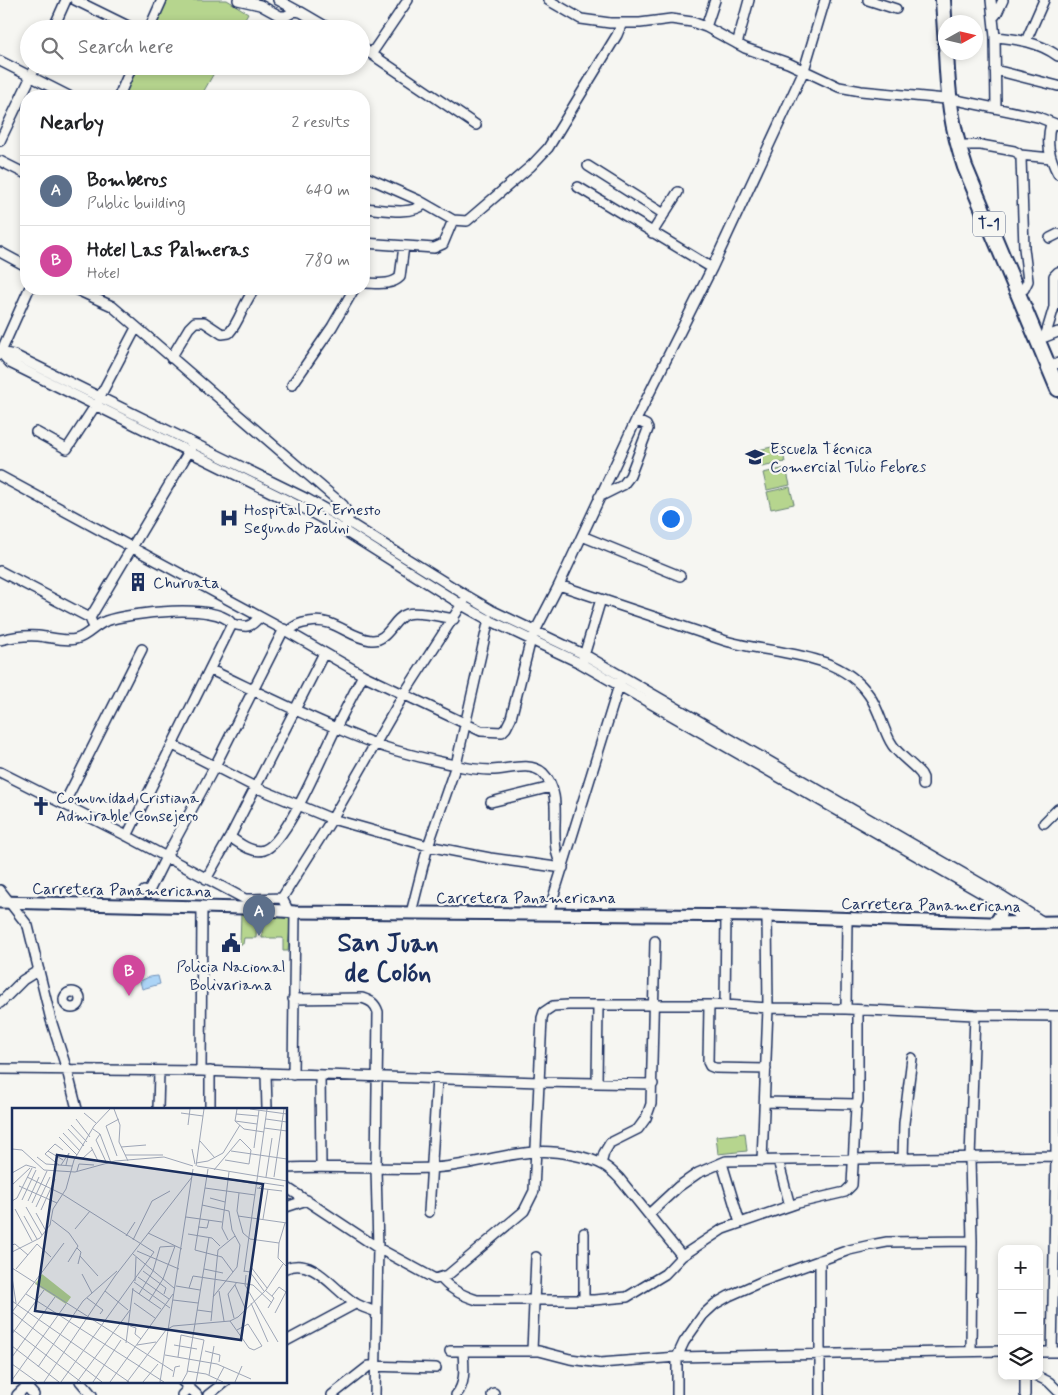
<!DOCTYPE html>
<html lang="en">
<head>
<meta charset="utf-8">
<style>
  body { margin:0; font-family:Mynerve,sans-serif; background:#f2f2f2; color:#202124 }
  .controls { position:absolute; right:15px; bottom:15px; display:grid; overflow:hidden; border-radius:10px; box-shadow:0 2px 8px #0003 }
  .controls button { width:45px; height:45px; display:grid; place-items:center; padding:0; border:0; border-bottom:1px solid #e0e0e0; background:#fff; color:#202124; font:25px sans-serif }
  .compass { position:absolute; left:938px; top:15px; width:45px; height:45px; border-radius:50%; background:#fff; box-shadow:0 2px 8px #0003; rotate:82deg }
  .you { position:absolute; left:670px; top:518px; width:18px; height:18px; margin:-12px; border:4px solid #fff; border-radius:50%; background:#1a73e8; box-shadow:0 0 0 8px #1a73e833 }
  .badge { display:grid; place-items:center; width:32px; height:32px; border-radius:50%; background:#1b2f5e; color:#fff; font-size:16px; font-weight:700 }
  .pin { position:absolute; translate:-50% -41px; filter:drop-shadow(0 1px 2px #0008) }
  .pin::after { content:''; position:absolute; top:26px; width:18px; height:15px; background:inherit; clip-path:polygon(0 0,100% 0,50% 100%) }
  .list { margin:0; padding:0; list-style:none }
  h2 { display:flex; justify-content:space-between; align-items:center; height:65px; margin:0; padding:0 20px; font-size:21px }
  h2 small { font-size:16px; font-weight:400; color:#757577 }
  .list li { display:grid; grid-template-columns:32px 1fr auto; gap:15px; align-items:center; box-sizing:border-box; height:70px; padding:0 20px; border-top:1px solid #e0e0e0 }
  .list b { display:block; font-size:19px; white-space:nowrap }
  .list p { margin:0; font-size:16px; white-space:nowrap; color:#757577 }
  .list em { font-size:16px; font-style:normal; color:#757577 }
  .icon { flex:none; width:28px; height:28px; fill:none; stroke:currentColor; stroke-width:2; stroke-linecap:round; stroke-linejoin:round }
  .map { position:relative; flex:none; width:1058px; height:1395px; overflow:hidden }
  .search { position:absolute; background:#fff; box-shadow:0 2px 8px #0003; left:20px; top:20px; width:350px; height:55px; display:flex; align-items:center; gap:12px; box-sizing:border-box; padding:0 18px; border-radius:28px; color:#757577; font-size:19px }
  .panel { position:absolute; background:#fff; box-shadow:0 2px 8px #0003; left:20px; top:90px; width:350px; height:205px; border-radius:20px }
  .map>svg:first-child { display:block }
</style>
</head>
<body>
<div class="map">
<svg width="1058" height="1395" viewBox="0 0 1058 1395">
  <rect width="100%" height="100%" fill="#f6f6f2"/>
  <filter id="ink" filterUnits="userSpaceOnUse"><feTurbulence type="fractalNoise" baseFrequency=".02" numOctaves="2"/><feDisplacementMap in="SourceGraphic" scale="10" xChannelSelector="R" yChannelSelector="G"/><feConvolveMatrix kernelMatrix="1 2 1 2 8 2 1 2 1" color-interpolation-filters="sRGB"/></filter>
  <g filter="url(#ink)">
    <path fill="#b6d58e" stroke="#688276" d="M167,0h60l21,13 -9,16h-85z
      M136,66h82l-17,30h-78z
      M781,445l4,17 -23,5 -4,-17z
      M786,468l4,17 -23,5 -4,-17z
      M790,487l4,17 -23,5 -4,-17z
      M241,913l16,1 -1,24h-12l-1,6h-3z
      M262,914l29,1 -3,36h-5v-13h-21z
      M745,1133l2,18 -29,3 -2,-18z"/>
    <path fill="#acd4f6" stroke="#7292b9" d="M158,976l2,8 -18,5 -2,-8 9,-4z"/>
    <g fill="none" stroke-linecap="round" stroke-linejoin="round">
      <g stroke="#1b2f5e" stroke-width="12">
        <path id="minor" d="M75,0l59,29
          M238,0l22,5 20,11h6l9,-5 6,1 29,17
          M278,0l22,12
          M548,0l33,19 29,4h30l31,-4 21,3 14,5 39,21 43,15 51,24 22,4 95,9 82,17 20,8
          M868,0l28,9
          M991,0l4,37 1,70
          M993,18l4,-5 6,-13
          M706,27l9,-27
          M53,29l13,-29
          M149,29l13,-29
          M995,37c23,2 43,5 63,19
          M1026,41l18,-41
          M737,44l12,-44
          M361,47l115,78
          M372,53l36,-53
          M0,61l69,35
          M995,70l63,16
          M119,96l13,-30
          M1051,123c-5,19 -2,34 7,51
          M0,141l36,-75
          M966,145h15l33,6 4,2 3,5 3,90 4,33 -4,8
          M1020,155l31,3
          M0,161l26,13
          M588,166l76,48
          M364,176l54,24 35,20 14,1 64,-55 17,-18 69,-113 5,-12
          M578,187l134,81
          M364,208c17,1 48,8 60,-4
          M652,233l26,-41
          M1050,238l8,-4
          M364,243l70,5 9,-4 10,-24
          M0,252l26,14
          M364,283c12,0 27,3 36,-6l4,-31
          M75,289l37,17 231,199 6,11 -4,10
          M1045,337l9,-30v-31l4,-4
          M1045,337l13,-5
          M0,352l14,3 293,144 41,23 119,74 24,14 94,45 419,242 41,26
          M1,353l9,10 293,145 40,22 119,75 25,14 93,44 454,260
          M0,354l29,-65
          M171,358l18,-30 6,-6h9l18,12 7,-1c12,-13 14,-31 26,-44
          M1056,364l2,-1
          M292,385l40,-58 22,-38
          M36,432l31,17 28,-43 41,-78
          M0,476l288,156 75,43 118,56 21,1 4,-4 5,-10 20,-79 28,-54 77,-165 76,-152 92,-198 21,-70
          M599,497l24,-12 7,-9 18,-47 -2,-4 -10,-5
          M582,536l98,40
          M0,571l90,47 2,5
          M559,585l167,56c47,14 112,9 143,54 10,14 13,31 21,46 7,14 21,21 31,33l2,4v7
          M90,618l101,-170
          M288,632c7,-7 12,-9 21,-10 26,-5 38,15 62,18 17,2 22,-22 36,-26 12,-3 35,3 47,5
          M0,640c12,-3 25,-5 38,-4 13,1 26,6 38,3 12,-3 19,-14 30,-18 22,-8 112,-19 126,3 14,3 18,5 27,-7
          M583,659l18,-60
          M211,670c53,25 106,52 162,73 26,10 55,16 81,22 12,3 25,5 38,5 15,0 38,-9 51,3 21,21 7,57 14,81 1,5 4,9 6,14
          M173,745l82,42 77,32 96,27 62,12 73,10
          M0,772l127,64 118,63h8
          M491,802l60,-15
          M64,804l78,-155
          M1044,823l14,-14
          M127,836l105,-212
          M230,837c9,6 23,17 34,13 23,-7 59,-97 71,-120 9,-19 19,-37 28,-55
          M206,879l24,-42 94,-184
          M0,890l28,36 23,94 16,50 10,39
          M144,891l4,2 18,-36 49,-91 69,-137
          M282,898l50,-79 72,-125 60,-93
          M248,903l5,-4 29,-1 5,10 -1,3
          M411,913l17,-67 28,-81 33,-146
          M548,914l72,-232
          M64 1000a8 8 0 1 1 16 0a8 8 0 1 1-16 0Z
          M293,999l69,-1c9,3 13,5 16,14l-2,156 2,80 -3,147
          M0,1003l23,-23 16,-10
          M709,1005l-1,57 2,4 5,2 51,1
          M725,1005l1,-90
          M846,1009l1,-89
          M0,1069l201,2 338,11 114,2
          M201,1071l1,-164
          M210,1071v38
          M266,1073l1,36
          M293,1075l2,-163
          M320,1075l1,91
          M597,1083l1,-77
          M765,1102l91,2
          M158,1109l1,-38
          M903,1159l1,-36 8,-65
          M778,1160l12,46
          M762,1161l6,-153 -1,-92
          M722,1163l18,60
          M601,1164l3,-11 6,-10 28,-14 8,-11 5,-14 4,-163
          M286,1168c48,-3 96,2 144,0 36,-1 70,-14 105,-16 19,-2 54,4 70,14 5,3 10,8 14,12l63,78
          M286,1187l92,61 57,31 13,-4 76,-64 10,-20 8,-173 2,-6 9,-6 15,-1h157l43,3 78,1 129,6 83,1
          M286,1207l21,-7
          M429,1212l8,-134
          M649,1214l29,-27 20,-14 28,-12 332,-5
          M286,1268c29,-11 47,22 69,35 6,4 14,6 21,9
          M441,1278c9,12 23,18 36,22h117l33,-3 38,-23 17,-18 41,-27 75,-26 47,-11 7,-7 4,-79 2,-5v-91
          M584,1300v-67
          M286,1341l69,-37
          M450,1351h89l31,8 30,4 77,-6 325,-6
          M532,1351l4,-94
          M971,1351l1,-110 -2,-83 5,-143
          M1039,1352h19
          M1052,1352l4,-196v-140
          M1025,1376v19
          M1037,1376l12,6 9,9
          M80,1381l12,14
          M182,1381l15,14
          M26,1386l8,9
          M17,1395l15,-14
          M182,1395l7,-7
          M208,1395l18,-14
          M332,1395l37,-29 67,2
          M456,1395c10,-11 8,-29 7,-43
          M492,1395l2,-2
          M677,1395v-38l7,-15 19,-27 12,-11 14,-8 34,-15 86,-31 22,-5 16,-3 85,-1
          M820,1395v-135"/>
      </g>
      <g stroke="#1b2f5e" stroke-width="15">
        <path id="major" d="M0,902l242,6 53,4 472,4 222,7 69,-1
          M994,923c8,-7 8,-13 4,-22"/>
      </g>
      <g stroke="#1b2f5e" stroke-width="18">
        <path id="highway" d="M943,0l3,47
          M946,52c2,44 5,74 19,115l93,222"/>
      </g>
      <use href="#minor" stroke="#f6f6f2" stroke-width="9"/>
      <use href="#major" stroke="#f6f6f2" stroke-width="11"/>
      <use href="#highway" stroke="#f6f6f2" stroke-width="14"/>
    </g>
  </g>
  <defs>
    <g id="school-bare" transform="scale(1.5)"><path d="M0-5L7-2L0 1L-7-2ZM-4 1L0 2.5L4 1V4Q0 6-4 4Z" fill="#1b2f5e" stroke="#f6f6f2" stroke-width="2.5" paint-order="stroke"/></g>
    <g id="hospital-bare" transform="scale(1.5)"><path d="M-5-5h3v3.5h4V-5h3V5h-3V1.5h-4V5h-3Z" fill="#1b2f5e" stroke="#f6f6f2" stroke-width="2.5" paint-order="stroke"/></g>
    <g id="building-bare" transform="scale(1.5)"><path d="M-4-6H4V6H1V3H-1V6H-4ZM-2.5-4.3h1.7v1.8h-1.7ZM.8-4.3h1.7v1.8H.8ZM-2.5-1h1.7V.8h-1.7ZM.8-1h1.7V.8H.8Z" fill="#1b2f5e" stroke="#f6f6f2" stroke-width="2.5" paint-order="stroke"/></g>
    <g id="church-bare" transform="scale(1.5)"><path d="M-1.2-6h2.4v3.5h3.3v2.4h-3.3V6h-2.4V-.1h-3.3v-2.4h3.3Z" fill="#1b2f5e" stroke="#f6f6f2" stroke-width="2.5" paint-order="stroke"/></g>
    <g id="civic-bare" transform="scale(1.5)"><path d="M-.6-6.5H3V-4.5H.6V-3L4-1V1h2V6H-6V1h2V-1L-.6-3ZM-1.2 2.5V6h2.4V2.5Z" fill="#1b2f5e" stroke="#f6f6f2" stroke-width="2.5" paint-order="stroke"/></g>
  </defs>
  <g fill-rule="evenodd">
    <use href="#school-bare" x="755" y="457"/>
    <use href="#hospital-bare" x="229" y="518"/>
    <use href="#building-bare" x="138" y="582"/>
    <use href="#church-bare" x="41" y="806"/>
    <use href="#civic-bare" x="231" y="943"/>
  </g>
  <g text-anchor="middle" stroke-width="4.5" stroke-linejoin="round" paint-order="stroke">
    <rect fill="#f6f6f2" stroke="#5d6b8a" stroke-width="1" x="973" y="211.5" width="32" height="25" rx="4"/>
    <g font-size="15" font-weight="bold" fill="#1b2f5e">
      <text x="989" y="229">T-1</text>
    </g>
    <g font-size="16" fill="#1b2f5e" stroke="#f6f6f2" text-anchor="start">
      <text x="770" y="454">Escuela Técnica<tspan x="770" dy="18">Comercial Tulio Febres</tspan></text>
      <text x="244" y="515">Hospital Dr. Ernesto<tspan x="244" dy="18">Segundo Paolini</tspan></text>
      <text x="153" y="588">Churuata</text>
      <text x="56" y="803">Comunidad Cristiana<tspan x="56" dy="18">Admirable Consejero</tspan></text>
      <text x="231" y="972" text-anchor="middle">Policia Nacional<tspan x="231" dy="18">Bolivariana</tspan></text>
    </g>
    <g font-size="16" fill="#1b2f5e" stroke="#f6f6f2">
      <text transform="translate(122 889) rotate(1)" y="6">Carretera Panamericana</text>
      <text x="526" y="903">Carretera Panamericana</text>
      <text transform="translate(931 904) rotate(1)" y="6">Carretera Panamericana</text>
    </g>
    <g font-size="26" font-weight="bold" fill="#1b2f5e" stroke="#f6f6f2">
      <text x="388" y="951">San Juan<tspan x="388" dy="30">de Colón</tspan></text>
    </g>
  </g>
  <g transform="translate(12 1108)">
    <rect width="275" height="275" fill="#f6f6f2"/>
    <path d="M30,166l29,23 -5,7 -31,-20z" fill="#b6d58e"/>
    <path fill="none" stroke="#9ea6b7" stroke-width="1" d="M102,1l6,16 -1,17 9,19M225,1l-2,12 9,8 20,3M238,1l37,5M72,5l12,10M169,5l22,3M224,6l22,2M64,11l14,18M254,11l21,3M223,13l22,3M59,17l16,17M176,17l2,-16M252,20l23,3M56,21l16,17M81,21l7,5 11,29M51,25l17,18M88,26l-4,6 11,24M47,29l18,18M188,33l15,17M79,39l7,14 6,1M109,39l25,-2M242,40l5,-38M0,41l10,1 22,20 31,2 40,-11 49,-4 29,9M180,41l3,15M36,43l15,9M219,43l56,8M113,47h38M105,48l-11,-30 13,-7M25,49l9,7 26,2M63,50h8l10,-9M184,55l12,-2 15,-8 17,-28M47,57l-14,-11 10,-10 8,6M49,57l8,-12 -3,12M184,58l8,-57M185,58l90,15M196,61l-13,81 27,7 11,15 -20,25M202,62l26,-31 11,11 -2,14 -24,-4M65,63l2,-7 15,1M0,65l14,-8 10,3M195,68l50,8M15,69l35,17 92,58 -93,130M254,69l6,-39M262,69l10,-68M0,77l18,-17M7,78l38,17M193,80l50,7M245,80l25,3M247,80l5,-5 20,3M227,85l-2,18 6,22 7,6 29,4 -1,15 9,9M198,90l15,4M10,92l14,-30M0,93l5,-3 15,-30M16,93l11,-24M20,95l15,-32M190,97l27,6 3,19 8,15 -3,22 -4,5M14,99l16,28M24,99l14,-30M3,101l17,32M29,102l14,-31M24,105l10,18M12,108l13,23M226,108l49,7M174,109l36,5M251,111l5,-30M40,112l17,13 9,13 -10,16M186,119l9,1 2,-8M63,121l15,-18M136,125l34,16M176,126l24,4 8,8M114,128l9,-14M121,132l19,-39 18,-10M216,132l-6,-12 7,-56M267,135l6,-20M0,137l3,-1 13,11M65,140l4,4 -3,12M125,143l42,18M0,144l28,-14 10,-13 3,-16 13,-20 8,-29 20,-34 16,-17M121,146l41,34M68,148l18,20M239,159l16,21M0,160l161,103M4,161l21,-25 14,13M192,161l19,4M131,163l23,17 -2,6M232,163l6,1 14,19M232,164l23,-163M70,166l10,19M234,167l-1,10 33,57M0,169l4,26M126,169l31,22M123,173l1,-24M122,174l36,26M223,177l11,25M164,178l24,4M177,180l4,-12 60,9 19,18M120,181l29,20M253,182l9,8 -6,10M93,183l23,19M207,183l5,30M14,186l138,88M127,186l14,-23 7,-24 15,-1 -12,33 -14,22M260,188l7,-9 7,5M75,190l16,12 -3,4M161,192l25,3M0,193l117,81M122,195l21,15M239,195l17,39M185,202l15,2M0,204l90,70M0,204l52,-69M263,205l12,-23M222,210l-6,-24 9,-12M199,213l7,-71 17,-14M218,213l19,27 5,2 8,-4 -14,-22 -11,6M118,218l6,2 -1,6 6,5M0,221l69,53M0,226l32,-44M114,235l7,-55M125,237l19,-3M162,237l23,4M0,238l47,36M193,243l15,4 -1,7M153,247l52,9 34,15M0,249l43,-60M166,249l3,-22 23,5 -8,42M0,256l25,18M26,259l45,-66 34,-30M175,263l19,3 17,8M197,267l5,-29M161,269l2,-10 5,-1M0,272l54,-76M32,274l71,-106 77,-99M65,274l53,-72M81,274l28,-42M98,274l63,-88M115,274l39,-52 7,-4 57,-5 8,-4 28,-27 17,-26M131,274l15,-18M148,274l33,-213M170,274l5,-9 22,-136M204,274l8,-15M223,274l7,-16"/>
    <path fill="#1b2f5e" fill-opacity="0.15" stroke="#1b2f5e" stroke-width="2.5" d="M45,47l206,29 -22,156 -206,-29z"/>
    <rect width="275" height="275" fill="none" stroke="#1b2f5e" stroke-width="2.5"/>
  </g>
</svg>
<div class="controls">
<button>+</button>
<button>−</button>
<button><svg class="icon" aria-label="layers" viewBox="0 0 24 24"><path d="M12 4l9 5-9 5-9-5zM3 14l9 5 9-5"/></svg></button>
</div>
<svg class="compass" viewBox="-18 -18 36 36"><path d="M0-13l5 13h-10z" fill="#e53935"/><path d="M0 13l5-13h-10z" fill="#757577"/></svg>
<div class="you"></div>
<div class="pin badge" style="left:259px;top:936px;background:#5c6f8a">A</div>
<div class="pin badge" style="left:129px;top:996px;background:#d1479c">B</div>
<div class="search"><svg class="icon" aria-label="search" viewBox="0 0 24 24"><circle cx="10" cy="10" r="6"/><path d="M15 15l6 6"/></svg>Search here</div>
<section class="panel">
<h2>Nearby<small>2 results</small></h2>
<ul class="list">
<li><span class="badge" style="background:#5c6f8a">A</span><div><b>Bomberos</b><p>Public building</p></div><em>640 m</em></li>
<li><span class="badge" style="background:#d1479c">B</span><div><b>Hotel Las Palmeras</b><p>Hotel</p></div><em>780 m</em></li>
</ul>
</section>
</div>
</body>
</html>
